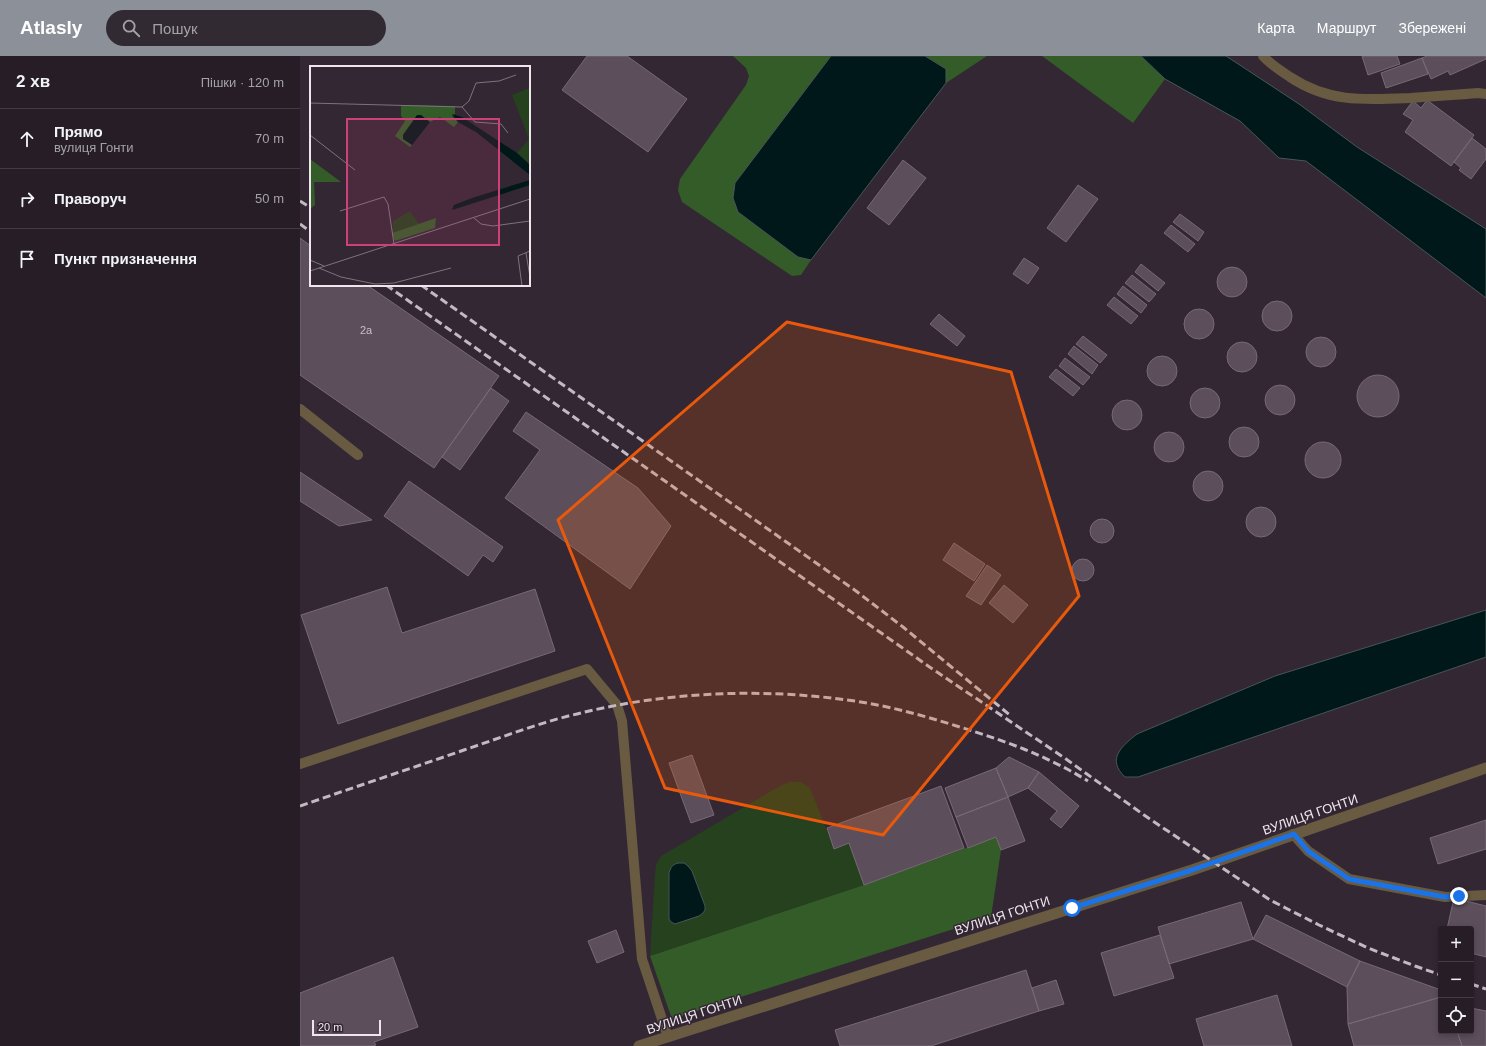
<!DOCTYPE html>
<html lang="uk">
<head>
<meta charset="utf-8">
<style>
  body { margin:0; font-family:Arial,sans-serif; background:#322a32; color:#f1f3f6 }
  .controls { position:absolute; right:12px; bottom:12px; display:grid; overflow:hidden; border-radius:4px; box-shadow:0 2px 6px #0003 }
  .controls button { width:36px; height:36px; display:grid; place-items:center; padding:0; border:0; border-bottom:1px solid #423b43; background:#261d26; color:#f1f3f6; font:20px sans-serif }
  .scale { position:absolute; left:12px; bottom:10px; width:69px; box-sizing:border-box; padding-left:4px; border:2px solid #eee5ed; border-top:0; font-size:11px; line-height:14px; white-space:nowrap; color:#eee5ed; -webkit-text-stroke:3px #332733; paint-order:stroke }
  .stop { position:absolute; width:12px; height:12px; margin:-9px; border:3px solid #1a73e8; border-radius:50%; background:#fff }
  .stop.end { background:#1a73e8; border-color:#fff; box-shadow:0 1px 4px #0008 }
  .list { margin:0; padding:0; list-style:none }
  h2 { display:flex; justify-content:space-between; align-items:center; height:52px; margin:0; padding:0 16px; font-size:17px }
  h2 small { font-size:13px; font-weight:400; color:#a4a2a7 }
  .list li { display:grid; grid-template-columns:26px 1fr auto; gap:12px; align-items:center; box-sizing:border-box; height:60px; padding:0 16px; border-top:1px solid #423b43 }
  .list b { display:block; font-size:15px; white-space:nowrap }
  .list p { margin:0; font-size:13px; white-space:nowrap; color:#a4a2a7 }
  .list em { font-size:13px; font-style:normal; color:#a4a2a7 }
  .icon { flex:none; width:22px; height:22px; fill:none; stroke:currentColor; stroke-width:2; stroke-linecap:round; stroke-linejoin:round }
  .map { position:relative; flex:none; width:1186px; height:990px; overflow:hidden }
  header { display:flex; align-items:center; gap:24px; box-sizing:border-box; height:56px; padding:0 20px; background:#8c9099; color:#fff }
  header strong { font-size:19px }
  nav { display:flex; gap:22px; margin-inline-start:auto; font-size:14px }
  .search { width:280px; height:36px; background:#322a32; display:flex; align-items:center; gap:10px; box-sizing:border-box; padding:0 14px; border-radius:22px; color:#a4a2a7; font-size:15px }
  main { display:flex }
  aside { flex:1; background:#261d26 }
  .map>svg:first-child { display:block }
</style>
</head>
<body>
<header>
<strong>Atlasly</strong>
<div class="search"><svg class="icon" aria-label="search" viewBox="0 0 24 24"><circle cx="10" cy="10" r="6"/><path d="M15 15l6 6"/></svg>Пошук</div>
<nav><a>Карта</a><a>Маршрут</a><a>Збережені</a></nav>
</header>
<main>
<aside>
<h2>2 хв<small>Пішки · 120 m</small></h2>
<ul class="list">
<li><svg class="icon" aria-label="ahead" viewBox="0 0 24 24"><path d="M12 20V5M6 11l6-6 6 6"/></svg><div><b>Прямо</b><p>вулиця Гонти</p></div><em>70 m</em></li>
<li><svg class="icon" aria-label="right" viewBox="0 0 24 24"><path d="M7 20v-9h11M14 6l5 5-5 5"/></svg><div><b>Праворуч</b></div><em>50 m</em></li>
<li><svg class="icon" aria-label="arrive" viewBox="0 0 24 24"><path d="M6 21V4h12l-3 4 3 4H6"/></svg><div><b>Пункт призначення</b></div></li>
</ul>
</aside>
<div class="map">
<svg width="1186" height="990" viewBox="0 0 1186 990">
  <rect width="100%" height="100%" fill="#332733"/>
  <path fill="#25411d" d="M489,726h12l9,6 24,60 15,-5 15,42 -214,71 5,-82 1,-10 5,-8 117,-69z"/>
  <path fill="#345c28" d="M433,0h98l-96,127 63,74 13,3 -10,15 -9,1 -110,-74 -4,-12 2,-11 66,-94 3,-9 -3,-8z
    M625,0h62l-41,27v-14z
    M742,0h99l24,23 -32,44z
    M696,781l5,13 -10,67 -319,102 -22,-63 214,-71z"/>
  <path fill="#001819" stroke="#475659" d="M531,0h94l21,13v14l-135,177 -13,-3 -60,-45 -5,-14 2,-15z
    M841,0h85l73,48 58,43 129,82v69l-180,-137 -27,-3 -39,-37 -75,-42z
    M1186,554v47l-348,120h-13c-19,-18 -3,-31 12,-43l138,-58z
    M378,807h6l4,3 4,5 13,35v4l-2,3 -4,3 -24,8 -4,-2 -2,-3v-46c2,-6 3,-8 9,-10z"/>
  <path fill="#5c4e5b" stroke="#786977" d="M287,0h40l60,43 -39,53 -86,-62z
    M1062,0h35l3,8 -32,11z
    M1127,0h59v3l-36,16 -2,-4 -17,8 -9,-21z
    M1122,2l6,16 -42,14 -5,-15z
    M1127,44l47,35 -23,31 -46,-34 8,-12 -10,-6 10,-13 8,7z
    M1172,82l14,11v10l-15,20 -12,-9 2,-2 -7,-6z
    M603,104l23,18 -37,47 -22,-17z
    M778,129l20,14 -32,43 -19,-14z
    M880,158l24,18 -6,9 -25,-19z
    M871,169l24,19 -7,8 -24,-19z
    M0,182l11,8v39h56l132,91 -65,92 -134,-93z
    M724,202l15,10 -11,16 -15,-10z
    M841,208l24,19 -7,8 -23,-19z
    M917 226a15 15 0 1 1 30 0a15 15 0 1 1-30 0Z
    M832,219l24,19 -7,8 -24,-19z
    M823,230l24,19 -6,8 -24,-19z
    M814,241l24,19 -7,8 -24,-19z
    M962 260a15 15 0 1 1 30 0a15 15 0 1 1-30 0Z
    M884 268a15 15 0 1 1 30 0a15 15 0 1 1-30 0Z
    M639,258l26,22 -8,10 -27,-22z
    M783,280l24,19 -7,8 -24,-19z
    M1006 296a15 15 0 1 1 30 0a15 15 0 1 1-30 0Z
    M927 301a15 15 0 1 1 30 0a15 15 0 1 1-30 0Z
    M774,290l24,19 -6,9 -24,-20z
    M847 315a15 15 0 1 1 30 0a15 15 0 1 1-30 0Z
    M765,302l25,19 -7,8 -24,-19z
    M756,313l24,19 -7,8 -24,-19z
    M1057 340a21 21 0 1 1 42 0a21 21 0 1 1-42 0Z
    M965 344a15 15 0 1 1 30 0a15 15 0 1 1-30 0Z
    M191,332l18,13 -49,69 -18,-13z
    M890 347a15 15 0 1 1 30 0a15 15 0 1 1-30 0Z
    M812 359a15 15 0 1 1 30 0a15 15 0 1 1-30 0Z
    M226,356l112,76 33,38 -41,63 -125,-91 35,-48 -27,-19z
    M929 386a15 15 0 1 1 30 0a15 15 0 1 1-30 0Z
    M854 391a15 15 0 1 1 30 0a15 15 0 1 1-30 0Z
    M1005 404a18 18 0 1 1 36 0a18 18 0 1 1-36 0Z
    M893 430a15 15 0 1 1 30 0a15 15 0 1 1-30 0Z
    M0,416l72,48 -33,6 -39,-25z
    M109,425l94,66 -10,15 -10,-7 -15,21 -84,-60z
    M946 466a15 15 0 1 1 30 0a15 15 0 1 1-30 0Z
    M790 475a12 12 0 1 1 24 0a12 12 0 1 1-24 0Z
    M654,487l31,21 -11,17 -31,-21z
    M772 514a11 11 0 1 1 22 0a11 11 0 1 1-22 0Z
    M687,509l14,10 -20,30 -15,-9z
    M704,529l24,20 -15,18 -24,-20z
    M87,531l15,46 133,-44 20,62 -217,73 -37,-109z
    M392,699l22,60 -23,8 -22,-60z
    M709,701l30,15 -11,16 -20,9 -12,-29z
    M696,712l12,29 -52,20 -11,-29z
    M739,716l40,34 -18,22 -11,-9 7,-8 -29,-23z
    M641,730l23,62 -100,37 -15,-42 -15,6 -7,-21z
    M708,741l17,44 -24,9 -5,-13 -28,11 -12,-31z
    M1186,764v29l-48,15 -8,-26z
    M1154,842l32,8v51l-15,-4v-24h-24z
    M941,846l12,37 -84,25 -11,-37z
    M966,859l94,46 -13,26 -94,-48z
    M316,874l8,22 -27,11 -9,-22z
    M860,879l14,43 -60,18 -13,-43z
    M93,901l25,70 -44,15 2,3 -3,1h-73v-53z
    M1060,905l81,29v7l-93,27 -1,-37z
    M726,914l13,41 -108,35h-91l-5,-16z
    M756,924l8,24 -25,7 -7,-23z
    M977,939l15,51h-88l-8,-27z
    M1141,941v34h16l5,15h-108l-6,-22z
    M1171,952l15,3v35h-24l-5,-15h14z"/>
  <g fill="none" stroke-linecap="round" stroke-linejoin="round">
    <path stroke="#695a42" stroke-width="10" d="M963,0c8,9 17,14 27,21 39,26 75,23 121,21 22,-2 45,-3 67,-5l8,1
      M0,353l58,46
      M0,708l287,-95 30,36 5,16 20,238 26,78
      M993,778l15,17 41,28 96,18 41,-2"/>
    <path stroke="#695a42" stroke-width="11" d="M339,990l553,-176 294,-102"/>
    <path stroke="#c3b9c2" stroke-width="3" stroke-dasharray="8 4" stroke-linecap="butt" d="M0,145l11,7
      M0,168l11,8
      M86,229l545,383 135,91 78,56 126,85 49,25 49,23 47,18 26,9
      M121,229l435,306 47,36 108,89
      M0,750c55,-19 109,-37 164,-56 39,-13 77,-28 117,-37 85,-21 180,-25 266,-13 40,5 78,16 116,28 45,14 84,28 125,53
      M1171,928l15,5"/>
  </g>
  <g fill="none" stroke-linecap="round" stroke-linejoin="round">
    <path stroke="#1a73e8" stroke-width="5" d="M772,852l120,-38 102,-36 14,17 41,28 96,18 14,-1"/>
  </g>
  <path fill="#e8590c" fill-opacity="0.2" stroke="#e8590c" stroke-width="3" stroke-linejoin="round" d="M487,266l224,50 68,224 -196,239 -218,-47 -107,-268z"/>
  <g text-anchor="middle" stroke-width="3" stroke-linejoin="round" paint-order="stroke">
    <g font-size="11" fill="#cabfc8">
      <text x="66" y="278">2а</text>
    </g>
    <g font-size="13" fill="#eee5ed" stroke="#332733">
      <text transform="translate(1010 758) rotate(-19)" y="5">ВУЛИЦЯ ГОНТИ</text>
      <text transform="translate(702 859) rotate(-18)" y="5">ВУЛИЦЯ ГОНТИ</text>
      <text transform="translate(394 958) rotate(-18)" y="5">ВУЛИЦЯ ГОНТИ</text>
    </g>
  </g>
  <g transform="translate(10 10)">
    <rect width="220" height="220" fill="#332733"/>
    <path d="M220,22v77l-13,-12 12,-14 -17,-44zM100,145l9,13 -27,9 1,-12z" fill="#25411d"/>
    <path d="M91,39l54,1v8l-3,2 6,6 -4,5 -14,-10 -10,5 -13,-6 -14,19 9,10 -2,2 -15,-11 10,-15 -4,-5zM0,93l31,23h-27l1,23 -5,4zM126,152l-1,10 -40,13 -3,-8z" fill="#345c28"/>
    <path d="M142,48l10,3 55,36 13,12v10l-54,-43 -18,-10zM107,49h4l9,7 -18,23 -9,-6v-4zM220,114v5l-78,25 2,-5 18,-7z" fill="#001819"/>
    <path fill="none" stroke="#7e737d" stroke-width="1" d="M0,37l152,4 7,-6 7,-18 23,-2 17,-6M152,41l13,15 26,2 7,9M0,69l45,35M30,145l44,-14 4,7 6,40M164,152l7,6 12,2 37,-5M216,187l4,24M0,194l14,6M9,202l22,9 34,7 19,-1 57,-15M0,205l220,-72M212,220l-4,-30 12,-5"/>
    <path fill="#cb4178" fill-opacity="0.15" stroke="#cb4178" stroke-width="2" d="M37,53h152v126h-152z"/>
    <rect width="220" height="220" fill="none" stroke="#eee5ed" stroke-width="2"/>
  </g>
</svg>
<div class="controls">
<button>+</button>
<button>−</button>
<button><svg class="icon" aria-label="locate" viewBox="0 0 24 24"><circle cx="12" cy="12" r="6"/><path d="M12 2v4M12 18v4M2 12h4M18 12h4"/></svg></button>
</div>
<div class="scale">20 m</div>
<div class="stop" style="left:772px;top:852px"></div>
<div class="stop end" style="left:1159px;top:840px"></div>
</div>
</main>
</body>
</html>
